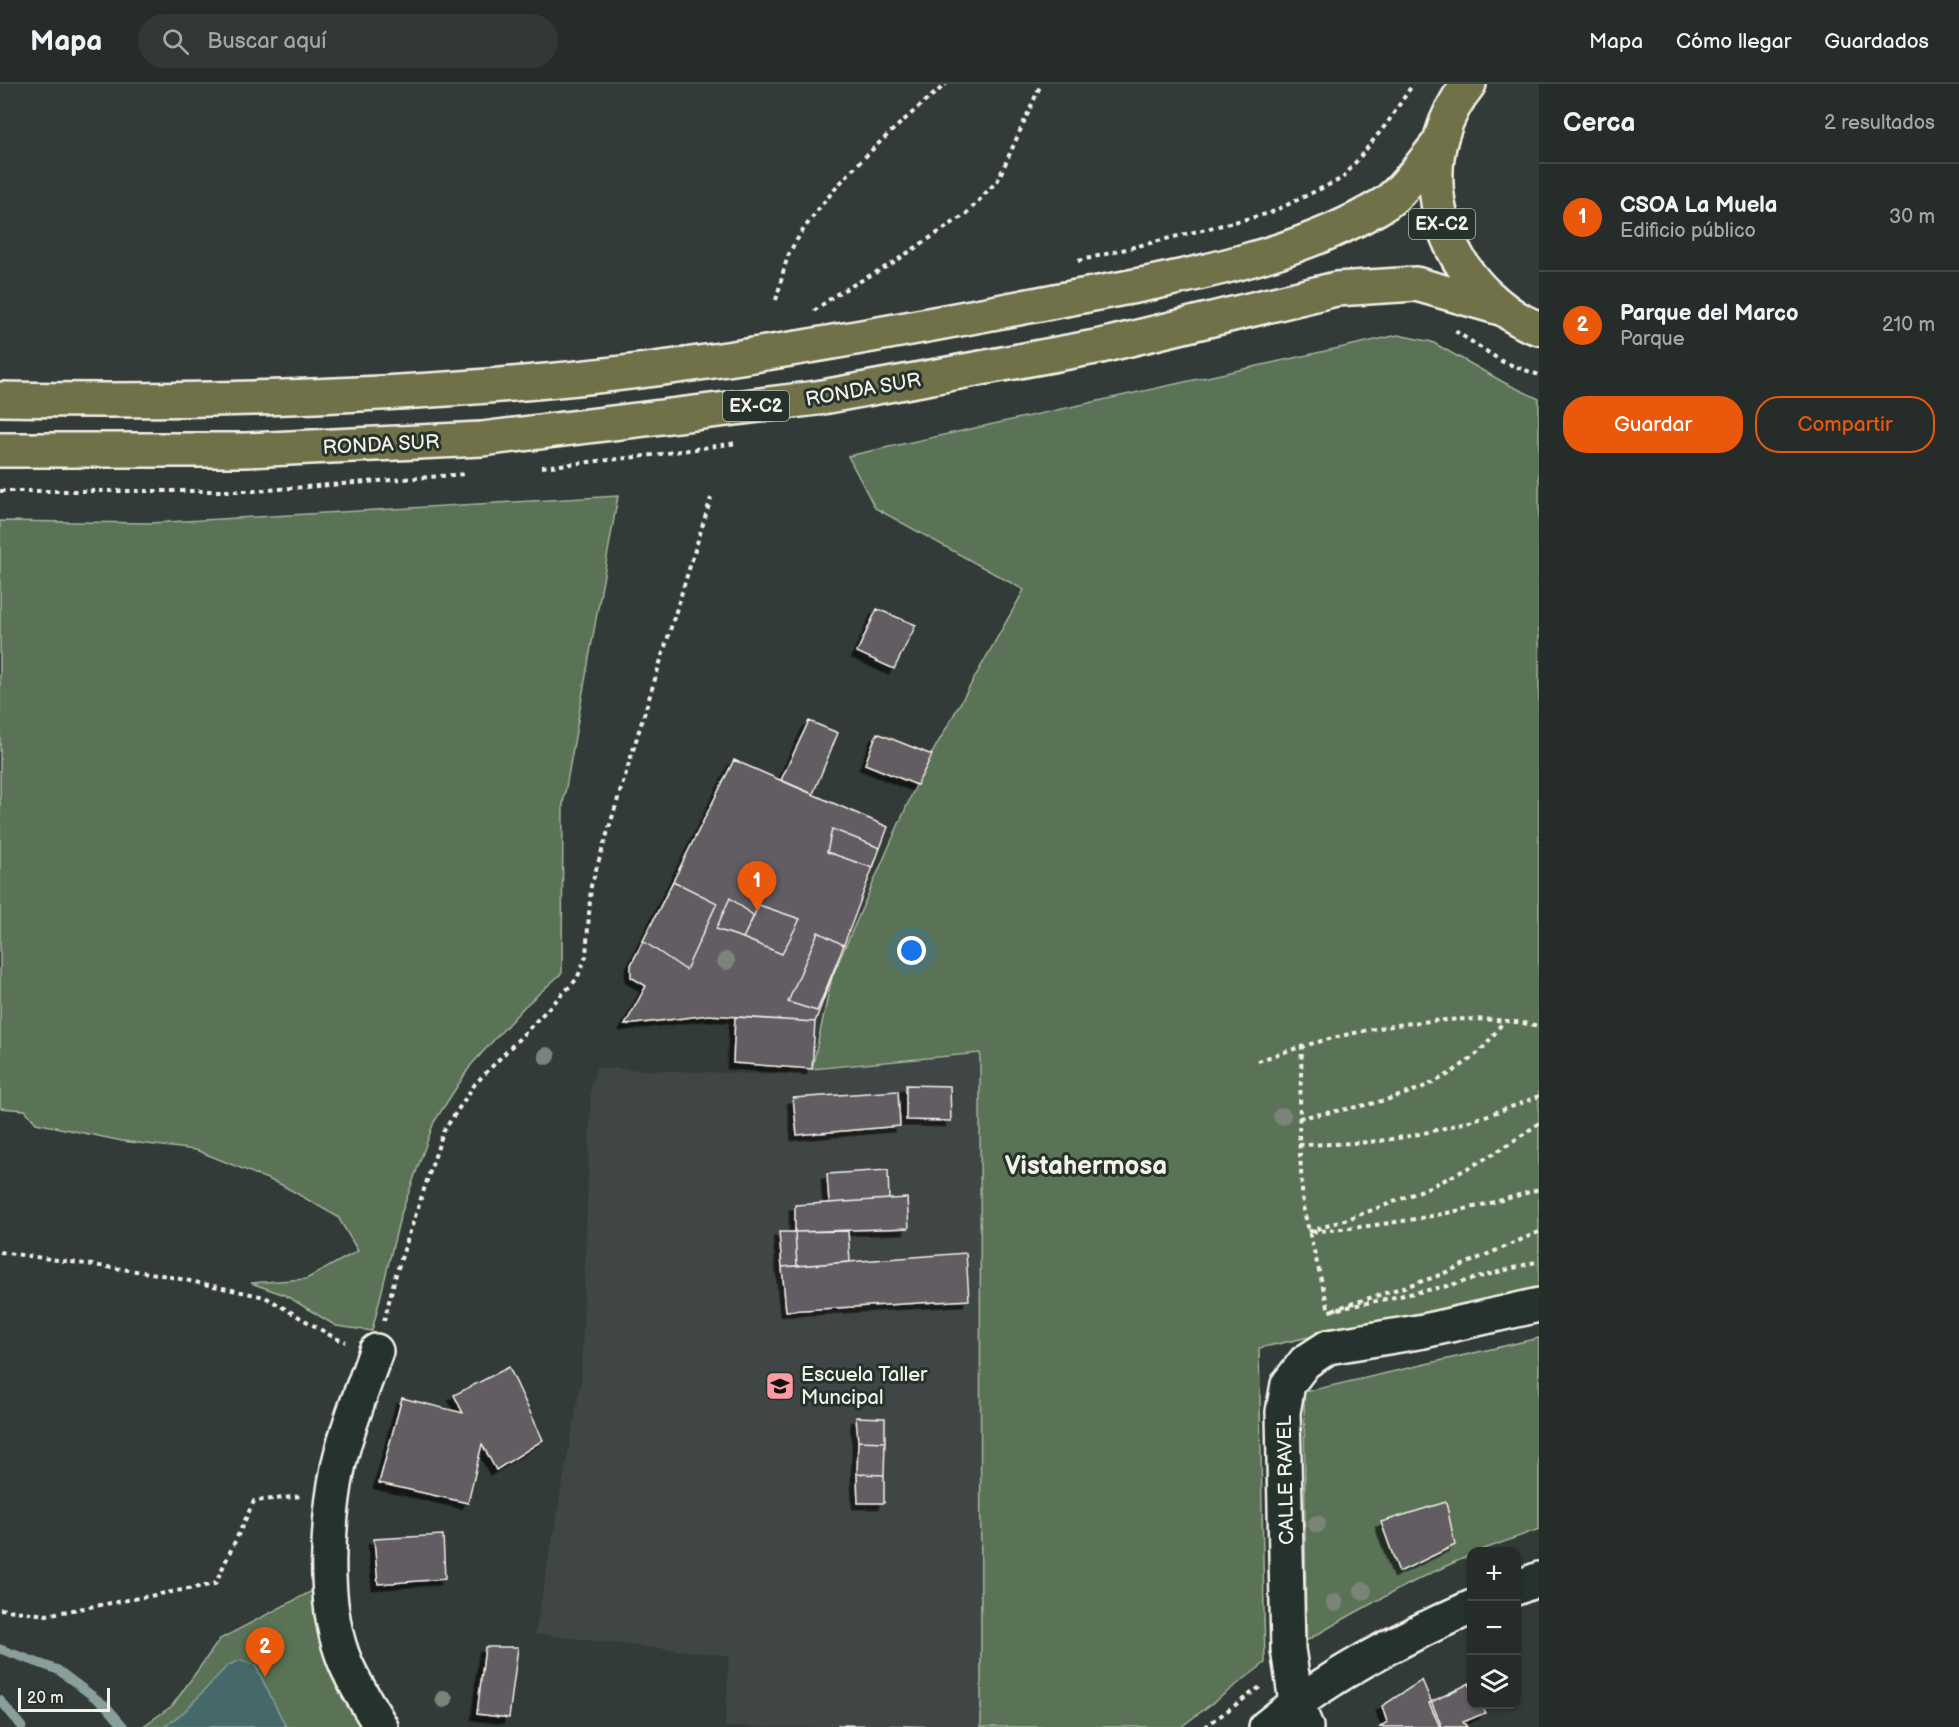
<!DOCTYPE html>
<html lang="es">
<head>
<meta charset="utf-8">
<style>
  body { margin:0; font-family:"Balsamiq Sans",sans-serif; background:#323836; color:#f1f3f6 }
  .controls { position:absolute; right:18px; bottom:18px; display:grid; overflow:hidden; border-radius:12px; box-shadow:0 2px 4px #0004 }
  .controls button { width:54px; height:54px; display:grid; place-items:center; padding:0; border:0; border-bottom:2px solid #424847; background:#262c2a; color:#f1f3f6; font:30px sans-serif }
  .scale { position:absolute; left:18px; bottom:15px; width:92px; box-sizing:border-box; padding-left:6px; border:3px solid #f4f1e8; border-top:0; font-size:16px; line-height:21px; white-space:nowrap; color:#f4f1e8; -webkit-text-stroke:4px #26332d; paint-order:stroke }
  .you { position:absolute; left:912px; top:867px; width:21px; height:21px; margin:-15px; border:4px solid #fff; border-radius:50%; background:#1a73e8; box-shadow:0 0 0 9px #1a73e833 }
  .badge { display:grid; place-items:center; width:39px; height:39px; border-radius:50%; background:#ea580c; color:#fff; font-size:20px; font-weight:700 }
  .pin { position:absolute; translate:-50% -50px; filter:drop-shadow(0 2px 3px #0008) }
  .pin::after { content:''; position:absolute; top:32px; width:21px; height:18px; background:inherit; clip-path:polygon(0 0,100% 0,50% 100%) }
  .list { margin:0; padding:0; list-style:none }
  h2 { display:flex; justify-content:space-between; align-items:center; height:78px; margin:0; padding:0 24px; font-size:26px }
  h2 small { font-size:20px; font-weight:400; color:#a4a7a8 }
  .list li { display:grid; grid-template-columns:39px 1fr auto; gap:18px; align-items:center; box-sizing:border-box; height:108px; padding:0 24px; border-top:2px solid #424847 }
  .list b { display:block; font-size:22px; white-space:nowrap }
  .list p { margin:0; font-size:20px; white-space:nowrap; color:#a4a7a8 }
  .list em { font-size:20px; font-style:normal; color:#a4a7a8 }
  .actions { display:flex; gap:12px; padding:18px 24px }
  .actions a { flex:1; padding:14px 0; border:2px solid #ea580c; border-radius:24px; text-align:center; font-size:21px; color:#ea580c }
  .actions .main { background:#ea580c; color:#fff }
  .icon { flex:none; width:33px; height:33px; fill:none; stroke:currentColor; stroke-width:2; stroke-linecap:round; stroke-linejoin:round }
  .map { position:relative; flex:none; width:1539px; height:1643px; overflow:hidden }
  header { display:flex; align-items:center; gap:36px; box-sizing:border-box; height:84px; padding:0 30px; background:#262c2a; border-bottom:2px solid #424847 }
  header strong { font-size:28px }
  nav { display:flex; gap:33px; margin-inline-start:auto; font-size:21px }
  .search { width:420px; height:54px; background:#323836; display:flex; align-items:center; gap:15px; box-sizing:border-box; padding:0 21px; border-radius:33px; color:#a4a7a8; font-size:22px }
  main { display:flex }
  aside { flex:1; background:#262c2a }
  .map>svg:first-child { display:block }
</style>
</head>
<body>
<header>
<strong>Mapa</strong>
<div class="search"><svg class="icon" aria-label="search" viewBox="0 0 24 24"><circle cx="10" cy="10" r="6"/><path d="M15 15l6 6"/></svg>Buscar aquí</div>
<nav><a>Mapa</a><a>Cómo llegar</a><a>Guardados</a></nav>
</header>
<main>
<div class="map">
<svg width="1539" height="1643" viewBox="0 0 1539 1643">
  <defs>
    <filter id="shadow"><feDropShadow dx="-5.5" dy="5.5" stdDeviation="0" flood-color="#0009"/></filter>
  </defs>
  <rect width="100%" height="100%" fill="#323b38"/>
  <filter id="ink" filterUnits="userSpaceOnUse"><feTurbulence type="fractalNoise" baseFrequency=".0167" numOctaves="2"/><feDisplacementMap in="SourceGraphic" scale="12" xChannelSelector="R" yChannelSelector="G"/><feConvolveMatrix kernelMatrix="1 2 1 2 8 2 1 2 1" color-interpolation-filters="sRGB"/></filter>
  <g filter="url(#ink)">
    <path fill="#404545" d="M980,969l1,674h-256l4,-71 -194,-22 46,-253 10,-296 5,-17 164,6z"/>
    <path fill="#5a7357" stroke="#a7b2a0" stroke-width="1.5" d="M1398,251l34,7 73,41 34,16v888l-280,61 6,315 -84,64h-200l-1,-674 -168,16 20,-92 90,-206 102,-181 -149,-82 -27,-52z
      M618,412l-55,308 -1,169 -38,34 -53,58 -37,57 -34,95 -28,114 -36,-5 -51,-31 -34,-12 55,-4 52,-28 -20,-34 -56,-32 -86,-35 -74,-9 -86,-18 -11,-13 -25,-2v-587l150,2z
      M1539,1254v191l-60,22 -7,1 -1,3c-57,24 -111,54 -165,86l-2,-249z
      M314,1506l34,112 14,25h-220l30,-21 48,-67z"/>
    <path fill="#44686a" stroke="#8a9f9c" stroke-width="1.5" d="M240,1576l15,5 31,62h-122l21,-16 42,-45z"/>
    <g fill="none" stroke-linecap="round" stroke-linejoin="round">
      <path stroke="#8a9f9c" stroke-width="9" d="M0,1565l58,21 48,36 18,21
        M0,1616l22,27"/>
    </g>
    <path fill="#625b64" stroke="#f4f1e8" stroke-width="1.5" filter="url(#shadow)" d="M877,525l39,16 -22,44 -37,-17z
      M809,637l29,12 -25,61 -32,-14z
      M877,649l55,22 -15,30 -52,-21z
      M734,676l154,67 -73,195 -106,-7 -84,10 21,-39 -15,-9v-12z
      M832,745l48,19 -7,20 -46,-16z
      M673,797l44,22 -31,67 -43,-29z
      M730,814l24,18 -11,22 -27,-9z
      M759,821l41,14 -18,35 -39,-16z
      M818,848l26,13 -27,66 -29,-9z
      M735,933l80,5 -3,47 -79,-6z
      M906,1001l44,1 1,35 -45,-1z
      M898,1007l2,35 -103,9 -4,-37z
      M888,1086l1,29 -60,4 -2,-29z
      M907,1114l2,30 -114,4v-27z
      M848,1147l2,31 -53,4 -2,-34z
      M779,1148h16l2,34 -15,1z
      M966,1169l3,47 -183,11 -4,-44z
      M509,1283l34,73 -47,30 -14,-26 -14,59 -89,-20 23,-85 61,15 -9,-18z
      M856,1333l29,1v24l-27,-1z
      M858,1357l27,1 -1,33 -27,-1z
      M857,1390l27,1v28h-26z
      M1446,1418l9,43 -56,27 -18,-50z
      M443,1451l2,44 -67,5 -4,-45z
      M485,1563h33l-9,71 -32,-4z
      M1422,1596l20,47h-62l7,-5 -5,-16z
      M1470,1599l2,21h8l5,9 -22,9 4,5h-27l-11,-24z
      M838,1641l102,2h-102z"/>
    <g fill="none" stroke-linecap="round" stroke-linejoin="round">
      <g stroke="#f4f1e8" stroke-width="38">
        <path id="street" d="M376,1267c-12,35 -31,81 -38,117 -11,55 -15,133 4,186 9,26 26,50 39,73
          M1516,1504l23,-9
          M1266,1643c62,-51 133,-88 206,-120
          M1306,1643l-10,-25 -8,-53 -5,-237 5,-28 17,-22 23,-15 96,-16 115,-26"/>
      </g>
      <g stroke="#f4f1e8" stroke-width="38">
        <path id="highway" d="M1469,0c-52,63 -40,154 16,209 15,14 34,30 54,35
          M0,315c182,3 364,-1 546,-18 164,-15 326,-45 488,-76 113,-22 251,-40 350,-101 19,-12 40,-43 55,-61
          M0,366h245l237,-11 335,-41 284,-52 235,-57 80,-5 84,24"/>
      </g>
      <path stroke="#f4f1e8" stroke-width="4" stroke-dasharray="4.5 4.5" stroke-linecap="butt" d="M1078,177l192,-48 73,-35 45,-56 25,-38
        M776,216c5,-16 8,-38 16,-52 36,-62 100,-119 154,-164
        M814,227l21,-16 56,-31 75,-50 32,-34 43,-96
        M1455,247l48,31 36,13
        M542,383l104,-11 91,-13
        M0,407h255l211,-17
        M1302,961l-3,90 4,72 26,104
        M1258,977c83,-30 193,-54 281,-35
        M1299,1034c63,-12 125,-20 175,-62 12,-9 21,-24 30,-35
        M1539,1039c-74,55 -145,81 -231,109 78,-6 156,-19 231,-43
        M1299,1061c26,-1 53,-1 79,-4 55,-7 110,-24 161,-45
        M1539,1148l-104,45 -106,34 118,-25 92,-25
        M0,1168l157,22 108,23 70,41 11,4
        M384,1237l12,-47 47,-142 32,-48 102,-105 9,-23 5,-70 120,-388
        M0,1525l46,6 169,-31 39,-83 49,-5
        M1205,1643l55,-40"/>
      <use href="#street" stroke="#26332d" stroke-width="33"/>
      <use href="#highway" stroke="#70704a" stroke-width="33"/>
    </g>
    <g fill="#7b8479">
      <circle cx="726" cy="877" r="9"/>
      <circle cx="547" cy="972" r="9"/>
      <circle cx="1282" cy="1032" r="9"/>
      <circle cx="1317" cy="1440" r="9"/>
      <circle cx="1363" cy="1507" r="9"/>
      <circle cx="1335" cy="1519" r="9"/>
      <circle cx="444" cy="1615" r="9"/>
    </g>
  </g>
  <defs>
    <g id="university-square" transform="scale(1.5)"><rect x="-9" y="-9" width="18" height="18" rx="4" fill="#ff9aa2" stroke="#26332d"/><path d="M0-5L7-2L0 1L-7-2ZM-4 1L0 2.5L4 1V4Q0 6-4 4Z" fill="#111"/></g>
  </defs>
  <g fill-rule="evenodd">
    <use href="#university-square" x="780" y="1302"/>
  </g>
  <g text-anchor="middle" stroke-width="6" stroke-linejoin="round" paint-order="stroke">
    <g fill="#26332d" stroke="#b6b8b0" stroke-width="1.5">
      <rect x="1409" y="125" width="66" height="30" rx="4.5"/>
      <rect x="723" y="307" width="66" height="30" rx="4.5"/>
    </g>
    <g font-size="18" font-weight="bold" fill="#f4f1e8">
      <text x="1442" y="146">EX-C2</text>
      <text x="756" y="328">EX-C2</text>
    </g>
    <g font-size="20" fill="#f4f1e8" stroke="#26332d">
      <text transform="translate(863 305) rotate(-10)" y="7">RONDA SUR</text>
      <text transform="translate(381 360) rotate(-3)" y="7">RONDA SUR</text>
      <text transform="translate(1285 1396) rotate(-91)" y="7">CALLE RAVEL</text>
    </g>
    <g font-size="20" fill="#f4f1e8" stroke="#26332d" text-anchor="start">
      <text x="801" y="1297">Escuela Taller<tspan x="801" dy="23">Muncipal</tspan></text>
    </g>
    <g font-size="26" font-weight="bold" fill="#f4f1e8" stroke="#26332d">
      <text x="1086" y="1090">Vistahermosa</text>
    </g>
  </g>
</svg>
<div class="controls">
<button>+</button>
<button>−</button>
<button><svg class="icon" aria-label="layers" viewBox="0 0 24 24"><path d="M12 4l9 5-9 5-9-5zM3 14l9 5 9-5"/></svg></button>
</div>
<div class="scale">20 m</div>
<div class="you"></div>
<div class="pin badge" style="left:757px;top:827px">1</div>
<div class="pin badge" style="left:265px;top:1593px">2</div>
</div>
<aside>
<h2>Cerca<small>2 resultados</small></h2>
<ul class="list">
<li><span class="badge">1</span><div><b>CSOA La Muela</b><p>Edificio público</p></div><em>30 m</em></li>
<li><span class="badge">2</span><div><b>Parque del Marco</b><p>Parque</p></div><em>210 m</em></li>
</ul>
<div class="actions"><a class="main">Guardar</a><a>Compartir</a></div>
</aside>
</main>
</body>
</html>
